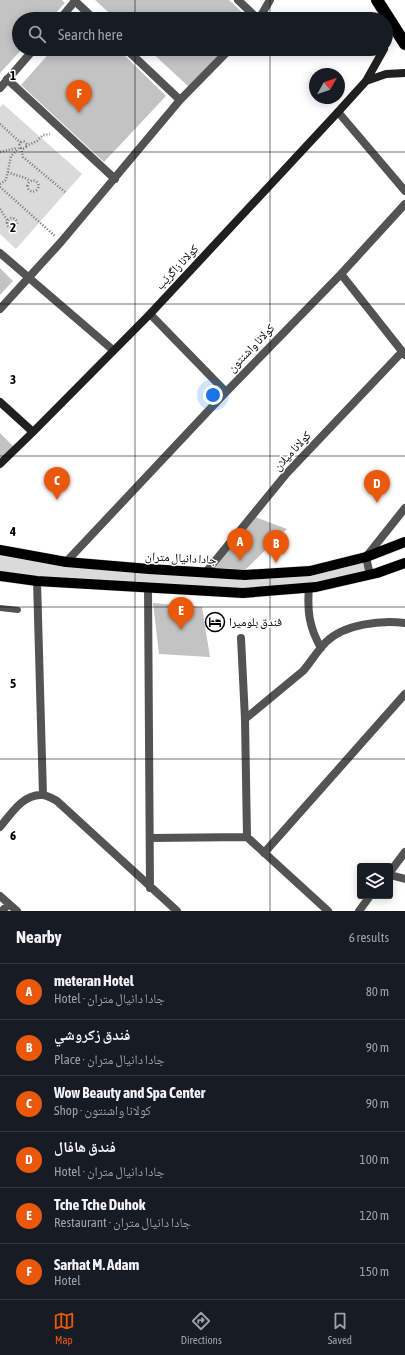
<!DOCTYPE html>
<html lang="en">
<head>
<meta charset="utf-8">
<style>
  body { margin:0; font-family:"Asap Condensed","Noto Naskh Arabic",sans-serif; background:#242831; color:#f1f3f6 }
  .controls { position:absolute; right:12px; bottom:12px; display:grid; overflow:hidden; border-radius:4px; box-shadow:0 2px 10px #0003 }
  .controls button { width:36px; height:36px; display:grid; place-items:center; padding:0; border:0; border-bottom:1px solid #363941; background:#171b24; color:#f1f3f6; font:20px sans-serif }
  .compass { position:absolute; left:309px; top:68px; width:36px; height:36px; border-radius:50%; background:#171b24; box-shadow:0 2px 10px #0003; rotate:50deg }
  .you { position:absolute; left:213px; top:395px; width:14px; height:14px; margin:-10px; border:3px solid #fff; border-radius:50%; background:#1a73e8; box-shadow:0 0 0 6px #1a73e833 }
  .badge { display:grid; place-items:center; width:26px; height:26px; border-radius:50%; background:#ea580c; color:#fff; font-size:13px; font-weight:700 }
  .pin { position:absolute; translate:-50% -33px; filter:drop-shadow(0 1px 2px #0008) }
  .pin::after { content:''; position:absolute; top:21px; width:14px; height:12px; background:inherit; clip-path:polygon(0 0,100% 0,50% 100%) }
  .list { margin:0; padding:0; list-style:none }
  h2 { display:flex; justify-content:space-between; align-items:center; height:52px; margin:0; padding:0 16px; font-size:17px }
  h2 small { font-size:13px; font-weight:400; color:#9ea1a6 }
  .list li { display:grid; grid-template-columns:26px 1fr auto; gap:12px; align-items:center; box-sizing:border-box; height:56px; padding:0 16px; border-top:1px solid #363941 }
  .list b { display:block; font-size:15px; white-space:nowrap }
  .list p { margin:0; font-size:13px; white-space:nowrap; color:#9ea1a6 }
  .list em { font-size:13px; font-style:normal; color:#9ea1a6 }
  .icon { flex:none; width:22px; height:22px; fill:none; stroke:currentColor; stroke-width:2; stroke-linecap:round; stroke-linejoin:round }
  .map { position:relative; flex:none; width:405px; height:911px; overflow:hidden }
  .search { position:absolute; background:#171b24; box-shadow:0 2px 10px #0003; left:12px; right:12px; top:12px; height:44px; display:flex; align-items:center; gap:10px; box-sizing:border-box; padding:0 14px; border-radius:22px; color:#9ea1a6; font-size:15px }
  .sheet { height:388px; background:#171b24 }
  nav { display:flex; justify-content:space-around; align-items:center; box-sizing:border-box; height:56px; border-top:1px solid #363941; background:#171b24; font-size:11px; color:#9ea1a6 }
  nav a { display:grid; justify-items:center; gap:2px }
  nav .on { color:#ea580c }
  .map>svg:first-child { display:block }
</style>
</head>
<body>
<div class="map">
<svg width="405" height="911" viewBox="0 0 405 911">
  <rect width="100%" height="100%" fill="#fff"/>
  <path fill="#dadada" d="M3,104l79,70 -66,75 -16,-15v-127z
    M0,552l250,25 115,-17 3,13 -64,13 -72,4 -232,-16z"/>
  <path fill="#c3c3c3" d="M0,0h62l3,3 -15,16h-31v30h3l-22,24z
    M95,0h134l20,19h-133z
    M53,49h65l48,47 -62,66 -83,-77z
    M148,49h77l-36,38z
    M0,268l13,13 -13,14z
    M0,433l14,14 -14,14z
    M255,517l32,12 -46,45 -31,-6z
    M153,603l49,4 8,50 -51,-3z"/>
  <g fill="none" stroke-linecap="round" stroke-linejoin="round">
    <g stroke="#dbdbdb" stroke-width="11">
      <path id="primary" d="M0,550l66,12 83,7 96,6 65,-4 56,-14 39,-15
        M0,576l37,5 206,12 73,-6 61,-14 28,-10"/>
    </g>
    <g stroke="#dbdbdb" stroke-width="13">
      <path id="highway" d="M377,0l28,44"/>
    </g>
    <path stroke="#757575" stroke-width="2.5" stroke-dasharray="1 2" stroke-linecap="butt" d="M0,124l21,19
      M19.5 145a3.5 3.5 0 1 1 7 0a3.5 3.5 0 1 1-7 0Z
      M26,146l11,-5 6,-6 7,-1
      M21,148l2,9 42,35
      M0,152l17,-4
      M8,172c8,4 16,4 22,9
      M27.5 186a5.5 5.5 0 1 1 11 0a5.5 5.5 0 1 1-11 0Z
      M0,184l6,-4 5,-24 9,-9
      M0,187l55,49
      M0,209l7,11
      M7 223a5 5 0 1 1 10 0a5 5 0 1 1-10 0Z"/>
    <path stroke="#535353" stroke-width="6" d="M0,608l18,2"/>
    <path stroke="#535353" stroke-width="8" d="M74,0l20,19
      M238,0l20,19
      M60,19l15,-18
      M259,19l11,-19
      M126,49l54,51
      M7,79l108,100
      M0,88l34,-39
      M338,112l67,79
      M0,253l113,97
      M341,274l64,81
      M0,309l61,-67 119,-142 50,-51
      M150,314l76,78
      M66,562l160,-170 115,-118 64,-70
      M206,572l81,-99 115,-121
      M370,575l-4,-18 39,-49
      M37,581l6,214
      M309,587c-2,24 0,40 12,61
      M148,588l2,300
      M241,638l4,81 2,118
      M245,719l58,-48c8,-9 14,-20 23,-29 18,-18 55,-22 79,-19
      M0,827c11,-13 23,-33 42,-32 5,0 11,4 15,6l120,110
      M150,838l97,-1 81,74
      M264,853l141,-159
      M390,872l15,-20
      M390,875l15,4
      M0,896l17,15
      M2,911l7,-7
      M359,911l11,-15"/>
    <path stroke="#202020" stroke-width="8" d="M386,23l1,7 -1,7
      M366,81l20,-7 19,-1
      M0,402l33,30
      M0,464l33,-32 117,-118 188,-202 28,-31 18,-32"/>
    <use href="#primary" stroke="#000" stroke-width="10"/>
    <use href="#highway" stroke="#000" stroke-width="12"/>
  </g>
  <path fill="none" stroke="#000" stroke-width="1" stroke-opacity="0.55" d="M135,0v19M270,0v19M135,49v862M270,49v862M0,152h405M0,304h405M0,456h405M0,607h405M0,759h405"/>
  <defs>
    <g id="hotel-ring" transform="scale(1)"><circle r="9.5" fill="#fff" stroke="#000" stroke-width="1.5"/><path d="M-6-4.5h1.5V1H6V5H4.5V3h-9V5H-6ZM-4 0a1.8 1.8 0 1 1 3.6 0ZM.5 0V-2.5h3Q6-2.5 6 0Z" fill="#000"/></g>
  </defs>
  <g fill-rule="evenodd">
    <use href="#hotel-ring" x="215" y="622"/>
  </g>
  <g text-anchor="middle" stroke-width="3" stroke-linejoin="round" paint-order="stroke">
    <g font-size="12" fill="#000" stroke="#fff">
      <text transform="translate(177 267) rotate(-47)" y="4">كولانا زاگرێب</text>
      <text transform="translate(251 348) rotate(-46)" y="4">كولانا واشنتون</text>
      <text transform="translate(292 451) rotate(-47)" y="4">كولانا ميلان</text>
      <text transform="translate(181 558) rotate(3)" y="4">جادا دانيال متران</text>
    </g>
    <g font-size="12" fill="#000" stroke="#fff" text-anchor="start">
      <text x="229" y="626">فندق بلوميرا</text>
    </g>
  </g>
  <g font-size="13" text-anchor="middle" font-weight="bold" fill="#000" stroke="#fff" stroke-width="3" stroke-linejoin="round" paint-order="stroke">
    <text x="13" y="80">1</text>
    <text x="13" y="232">2</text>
    <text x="13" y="384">3</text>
    <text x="13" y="536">4</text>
    <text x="13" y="688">5</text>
    <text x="13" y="840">6</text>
  </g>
</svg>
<div class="controls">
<button><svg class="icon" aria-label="layers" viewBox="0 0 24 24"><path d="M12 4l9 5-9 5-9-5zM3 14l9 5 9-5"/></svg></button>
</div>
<svg class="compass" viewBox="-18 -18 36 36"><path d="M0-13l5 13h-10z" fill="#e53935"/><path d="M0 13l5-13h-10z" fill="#9ea1a6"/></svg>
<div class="you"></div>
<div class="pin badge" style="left:240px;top:561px">A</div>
<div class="pin badge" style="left:276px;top:563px">B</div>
<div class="pin badge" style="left:57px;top:500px">C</div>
<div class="pin badge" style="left:377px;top:503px">D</div>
<div class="pin badge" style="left:181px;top:630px">E</div>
<div class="pin badge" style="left:79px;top:113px">F</div>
<div class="search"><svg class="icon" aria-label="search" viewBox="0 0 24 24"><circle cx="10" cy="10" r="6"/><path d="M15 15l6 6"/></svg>Search here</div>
</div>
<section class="sheet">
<h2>Nearby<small>6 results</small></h2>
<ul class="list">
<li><span class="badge">A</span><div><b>meteran Hotel</b><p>Hotel · جادا دانيال متران</p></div><em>80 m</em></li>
<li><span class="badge">B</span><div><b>فندق زكروشي</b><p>Place · جادا دانيال متران</p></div><em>90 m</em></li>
<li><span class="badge">C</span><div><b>Wow Beauty and Spa Center</b><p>Shop · كولانا واشنتون</p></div><em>90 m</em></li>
<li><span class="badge">D</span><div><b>فندق هافال</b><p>Hotel · جادا دانيال متران</p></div><em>100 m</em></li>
<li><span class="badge">E</span><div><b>Tche Tche Duhok</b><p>Restaurant · جادا دانيال متران</p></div><em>120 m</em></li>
<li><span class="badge">F</span><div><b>Sarhat M. Adam</b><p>Hotel</p></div><em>150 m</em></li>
</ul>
</section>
<nav>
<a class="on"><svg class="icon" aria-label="map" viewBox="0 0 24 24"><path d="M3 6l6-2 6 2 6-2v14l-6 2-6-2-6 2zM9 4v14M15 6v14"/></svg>Map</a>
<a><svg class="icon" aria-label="directions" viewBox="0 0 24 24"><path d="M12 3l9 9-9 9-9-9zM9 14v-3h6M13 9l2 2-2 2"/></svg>Directions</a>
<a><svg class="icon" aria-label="saved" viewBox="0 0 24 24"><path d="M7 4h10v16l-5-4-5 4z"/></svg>Saved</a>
</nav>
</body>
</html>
